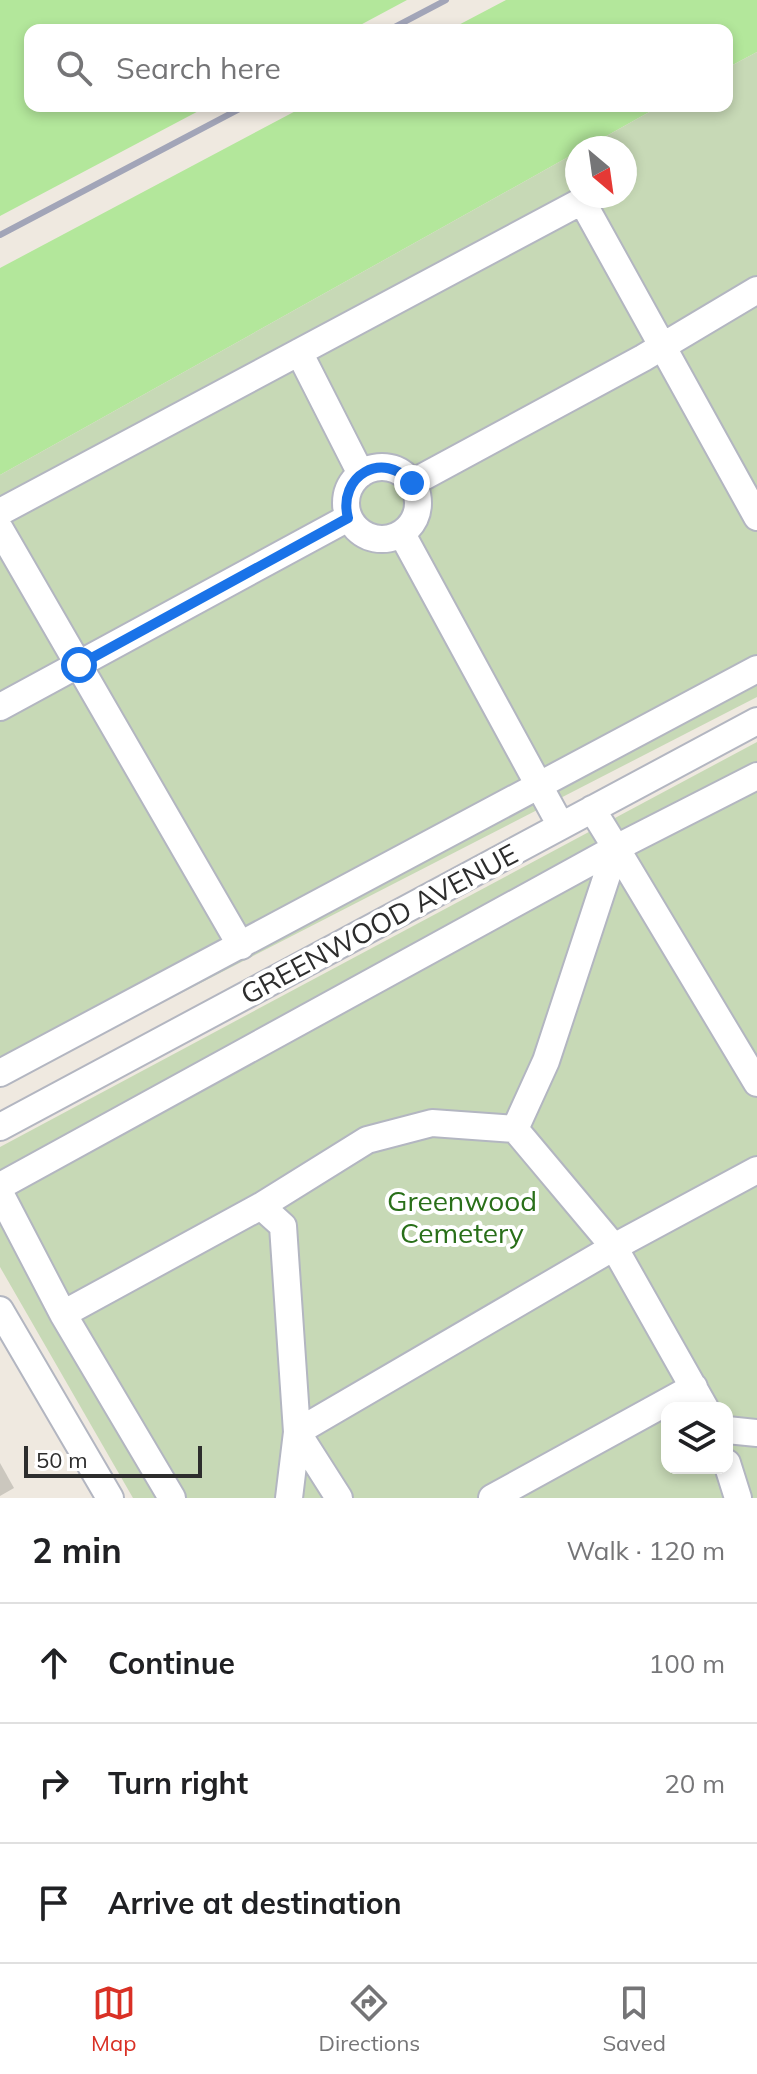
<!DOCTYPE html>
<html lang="en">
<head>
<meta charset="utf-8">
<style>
  body { margin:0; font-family:Mulish,sans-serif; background:#f2f2f2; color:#202124 }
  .controls { position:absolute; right:24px; bottom:24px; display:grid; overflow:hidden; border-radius:16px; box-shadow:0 4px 12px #0003 }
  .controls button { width:72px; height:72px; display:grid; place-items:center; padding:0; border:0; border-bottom:2px solid #e0e0e0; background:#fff; color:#202124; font:40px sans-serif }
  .compass { position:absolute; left:565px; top:136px; width:72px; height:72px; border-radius:50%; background:#fff; box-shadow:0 4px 12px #0003; rotate:151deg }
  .scale { position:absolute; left:24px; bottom:20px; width:178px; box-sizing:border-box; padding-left:8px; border:4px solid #2d2d2d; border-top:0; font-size:22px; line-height:28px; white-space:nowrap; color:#2d2d2d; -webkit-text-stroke:6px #fff; paint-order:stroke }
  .stop { position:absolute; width:24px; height:24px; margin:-18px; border:6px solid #1a73e8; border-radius:50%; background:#fff }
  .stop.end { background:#1a73e8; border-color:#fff; box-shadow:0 2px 8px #0008 }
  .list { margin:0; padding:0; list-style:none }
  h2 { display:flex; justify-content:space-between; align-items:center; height:104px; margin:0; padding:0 32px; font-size:34px }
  h2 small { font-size:26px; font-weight:400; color:#757577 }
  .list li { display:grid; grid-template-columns:52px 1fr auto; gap:24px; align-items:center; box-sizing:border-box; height:120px; padding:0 32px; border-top:2px solid #e0e0e0 }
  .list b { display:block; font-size:30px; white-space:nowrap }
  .list em { font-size:26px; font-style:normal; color:#757577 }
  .icon { flex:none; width:44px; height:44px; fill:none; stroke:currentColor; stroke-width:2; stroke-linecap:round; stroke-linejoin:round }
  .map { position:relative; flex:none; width:757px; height:1498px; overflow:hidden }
  .search { position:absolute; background:#fff; box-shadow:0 4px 12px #0003; left:24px; right:24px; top:24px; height:88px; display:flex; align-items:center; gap:20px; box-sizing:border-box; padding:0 28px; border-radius:16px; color:#757577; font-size:30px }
  .sheet { height:464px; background:#fff }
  nav { display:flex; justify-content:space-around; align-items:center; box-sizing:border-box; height:112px; border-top:2px solid #e0e0e0; background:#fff; font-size:22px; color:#757577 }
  nav a { display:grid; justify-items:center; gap:4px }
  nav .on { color:#d93025 }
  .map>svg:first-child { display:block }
</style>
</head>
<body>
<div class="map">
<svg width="757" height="1498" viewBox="0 0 757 1498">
  <rect width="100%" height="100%" fill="#efe9e0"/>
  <path fill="#b3e79b" d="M0,0h407l-56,30h-321v76h178l-208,110z
    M506,0h251v52l-30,16v-38h-278z
    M305,106h355l-75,42h-8v4l-577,323v-207z"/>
  <path fill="#c7d9b6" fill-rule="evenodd" d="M757,52v645l-757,389v-611l577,-323v44h48v-48h-40l75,-42h67v-38z
    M757,742v756h-624l-133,-231v-120zM667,1408h60v60h-60z"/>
  <path fill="#cbc7be" d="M0,1463l14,25 -14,8z"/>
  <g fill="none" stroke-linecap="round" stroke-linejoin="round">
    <g stroke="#b3b6c1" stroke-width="30">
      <path id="minor" d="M299,352l62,122
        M346 503a36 36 0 1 1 72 0a36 36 0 1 1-72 0Z
        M412,483l231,-125 114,-68
        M0,512l582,-311 175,316
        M0,529l241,417
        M402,534l159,292
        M0,707l348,-189
        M757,776l-141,72 141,235
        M0,1073l757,-404
        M0,1127l757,-406
        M515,1129l99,118 143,-77
        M0,1186l616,-338
        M0,1193l63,121 198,-108 106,-66 65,-17 83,6 31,-68 70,-213 -24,-39
        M261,1206l22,20 14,206 -8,66
        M0,1310l110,188
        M63,1314l109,184
        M727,1430l30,3
        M727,1463l11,35
        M339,1498l-42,-66 317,-185 91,161
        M492,1498l202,-111"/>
    </g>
    <use href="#minor" stroke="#fff" stroke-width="26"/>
    <path stroke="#a2a5b8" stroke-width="6" d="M389,30l57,-30
      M0,235l245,-129"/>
  </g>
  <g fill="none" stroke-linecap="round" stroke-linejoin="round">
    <path stroke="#1a73e8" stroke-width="10" d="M79,665l269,-147c-11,-42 35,-69 64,-35"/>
  </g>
  <g text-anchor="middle" stroke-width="8" stroke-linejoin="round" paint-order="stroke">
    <g font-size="28" fill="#2d2d2d" stroke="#fff">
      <text transform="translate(379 924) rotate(-28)" y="10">GREENWOOD AVENUE</text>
    </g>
    <g font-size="28" fill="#296f19" stroke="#fff">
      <text x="462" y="1211">Greenwood<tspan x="462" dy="32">Cemetery</tspan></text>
    </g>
  </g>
</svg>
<div class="controls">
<button><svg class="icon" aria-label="layers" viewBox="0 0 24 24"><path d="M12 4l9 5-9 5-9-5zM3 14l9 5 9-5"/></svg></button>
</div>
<svg class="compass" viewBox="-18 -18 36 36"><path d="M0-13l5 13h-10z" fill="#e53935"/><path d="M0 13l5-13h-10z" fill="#757577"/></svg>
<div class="scale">50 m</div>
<div class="stop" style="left:79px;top:665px"></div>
<div class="stop end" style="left:412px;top:483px"></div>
<div class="search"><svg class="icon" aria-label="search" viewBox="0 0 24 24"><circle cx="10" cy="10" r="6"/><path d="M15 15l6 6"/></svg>Search here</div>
</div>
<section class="sheet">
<h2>2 min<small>Walk · 120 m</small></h2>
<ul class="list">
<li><svg class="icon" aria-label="ahead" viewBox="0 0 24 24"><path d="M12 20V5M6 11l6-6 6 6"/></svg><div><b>Continue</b></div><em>100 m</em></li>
<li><svg class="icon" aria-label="right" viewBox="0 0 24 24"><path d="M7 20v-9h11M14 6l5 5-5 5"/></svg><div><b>Turn right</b></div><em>20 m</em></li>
<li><svg class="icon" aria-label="arrive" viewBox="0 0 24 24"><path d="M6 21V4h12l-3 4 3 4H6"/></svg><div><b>Arrive at destination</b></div></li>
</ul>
</section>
<nav>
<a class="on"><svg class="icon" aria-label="map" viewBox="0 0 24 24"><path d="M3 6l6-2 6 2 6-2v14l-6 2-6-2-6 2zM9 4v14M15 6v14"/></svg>Map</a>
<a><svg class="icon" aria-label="directions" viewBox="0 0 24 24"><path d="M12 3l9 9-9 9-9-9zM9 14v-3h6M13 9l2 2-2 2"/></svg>Directions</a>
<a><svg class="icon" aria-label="saved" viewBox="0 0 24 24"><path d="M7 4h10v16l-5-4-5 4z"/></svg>Saved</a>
</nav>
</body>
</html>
